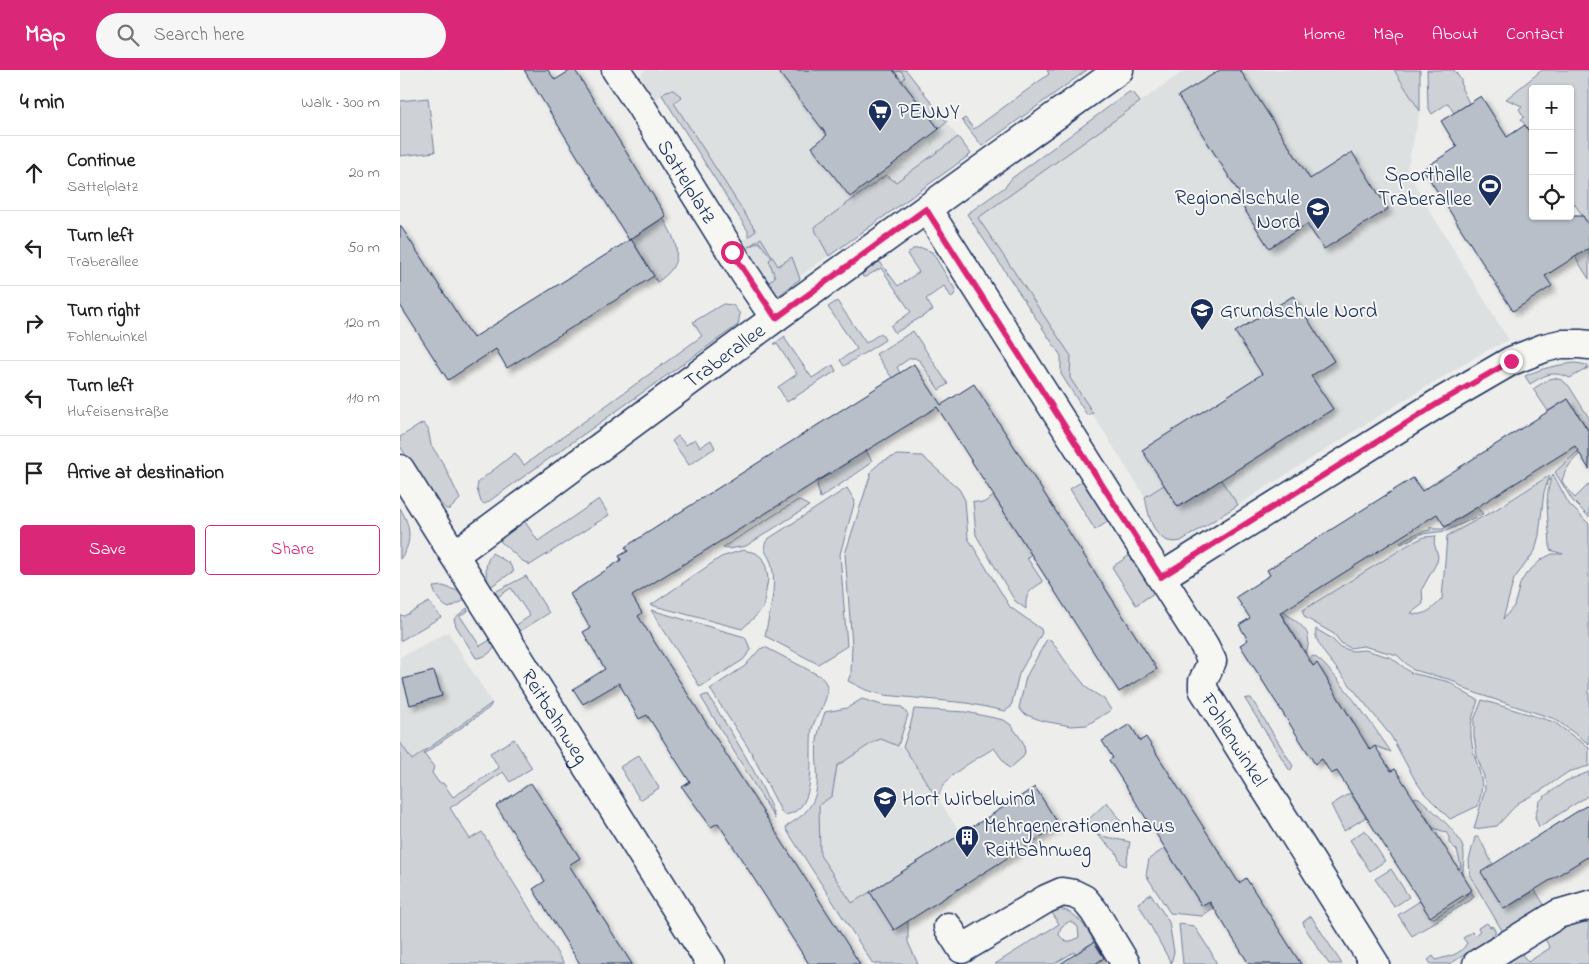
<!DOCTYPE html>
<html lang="en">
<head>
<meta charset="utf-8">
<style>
  body { margin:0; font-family:"Indie Flower",sans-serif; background:#f6f6f6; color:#222 }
  .controls { position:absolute; right:15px; top:15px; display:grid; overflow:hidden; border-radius:5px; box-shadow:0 1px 4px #0004 }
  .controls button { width:45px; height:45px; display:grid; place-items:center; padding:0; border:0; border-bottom:1px solid #e0e0e0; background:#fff; color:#222; font:25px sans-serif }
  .stop { position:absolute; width:15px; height:15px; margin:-11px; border:4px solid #db2777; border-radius:50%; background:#fff }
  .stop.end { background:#db2777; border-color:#fff; box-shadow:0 1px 5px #0008 }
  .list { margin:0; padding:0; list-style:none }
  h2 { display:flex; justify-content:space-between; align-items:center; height:65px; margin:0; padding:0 20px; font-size:21px }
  h2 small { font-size:16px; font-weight:400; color:#767676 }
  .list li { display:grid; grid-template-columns:32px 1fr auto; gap:15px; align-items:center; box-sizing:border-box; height:75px; padding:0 20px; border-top:1px solid #e0e0e0 }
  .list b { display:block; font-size:19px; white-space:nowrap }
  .list p { margin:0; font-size:16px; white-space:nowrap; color:#767676 }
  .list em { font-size:16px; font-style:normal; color:#767676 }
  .actions { display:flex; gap:10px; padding:15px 20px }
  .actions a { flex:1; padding:11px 0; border:1px solid #db2777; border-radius:5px; text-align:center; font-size:18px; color:#db2777 }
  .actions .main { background:#db2777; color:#fff }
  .icon { flex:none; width:28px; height:28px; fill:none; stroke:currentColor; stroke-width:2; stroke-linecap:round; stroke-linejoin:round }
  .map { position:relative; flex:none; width:1189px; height:894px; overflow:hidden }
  header { display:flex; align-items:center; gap:30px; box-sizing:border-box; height:70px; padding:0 25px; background:#db2777; color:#fff }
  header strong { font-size:24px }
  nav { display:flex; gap:28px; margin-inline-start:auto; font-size:18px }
  .search { width:350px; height:45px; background:#f6f6f6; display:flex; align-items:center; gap:12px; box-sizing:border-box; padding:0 18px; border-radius:28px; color:#767676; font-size:19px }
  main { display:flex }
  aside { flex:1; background:#fff }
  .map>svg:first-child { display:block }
</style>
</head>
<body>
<header>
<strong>Map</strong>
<div class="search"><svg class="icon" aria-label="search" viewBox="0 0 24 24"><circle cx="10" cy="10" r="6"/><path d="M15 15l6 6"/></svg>Search here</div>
<nav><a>Home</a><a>Map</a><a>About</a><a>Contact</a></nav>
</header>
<main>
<aside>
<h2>4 min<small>Walk · 300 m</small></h2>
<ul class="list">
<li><svg class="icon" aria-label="ahead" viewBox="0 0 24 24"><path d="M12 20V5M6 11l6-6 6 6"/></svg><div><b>Continue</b><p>Sattelplatz</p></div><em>20 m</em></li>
<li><svg class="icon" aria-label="left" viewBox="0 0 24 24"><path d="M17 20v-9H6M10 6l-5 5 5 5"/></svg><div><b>Turn left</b><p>Traberallee</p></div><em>50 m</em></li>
<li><svg class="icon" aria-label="right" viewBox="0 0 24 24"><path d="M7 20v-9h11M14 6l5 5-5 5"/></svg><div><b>Turn right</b><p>Fohlenwinkel</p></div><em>120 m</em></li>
<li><svg class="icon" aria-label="left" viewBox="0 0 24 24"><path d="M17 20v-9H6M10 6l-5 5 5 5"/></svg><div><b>Turn left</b><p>Hufeisenstraße</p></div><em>110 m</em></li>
<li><svg class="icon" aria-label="arrive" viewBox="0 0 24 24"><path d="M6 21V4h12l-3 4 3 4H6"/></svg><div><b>Arrive at destination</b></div></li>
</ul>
<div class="actions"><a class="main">Save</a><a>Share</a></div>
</aside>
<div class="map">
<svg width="1189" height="894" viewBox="0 0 1189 894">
  <defs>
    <filter id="shadow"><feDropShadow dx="4.5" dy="4.5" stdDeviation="2.5" flood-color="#0004"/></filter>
  </defs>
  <rect width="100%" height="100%" fill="#edeeec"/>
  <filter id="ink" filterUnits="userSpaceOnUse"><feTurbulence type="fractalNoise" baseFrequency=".02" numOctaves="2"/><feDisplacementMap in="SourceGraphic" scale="10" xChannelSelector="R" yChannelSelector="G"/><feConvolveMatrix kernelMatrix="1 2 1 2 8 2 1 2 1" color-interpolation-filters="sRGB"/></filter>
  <g filter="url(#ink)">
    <path fill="#dde0e1" d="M245,0h261l52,67 -62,45 15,15 -140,100 -33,-54 10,-6v-6l-86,-136 -13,7 -9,-16 2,-13z
      M785,0h209l26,41 -13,59 26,46 76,124 -23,11 -88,53 -217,137 -8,2 -7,-2 -9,-9 -7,-12 -5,-23 -75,-119 1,-22 -93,-138z
      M48,562l44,71 -81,57 -11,-18v-85z
      M481,669l24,10 56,85 -43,27 13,20 -79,22 -32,-48 -1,-51 13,-8 5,-30 38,-25z"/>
    <path fill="#ced2d7" stroke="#74809a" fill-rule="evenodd" d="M493,0h13l41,52 -8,7 -37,-47 3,-5 -4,-6 -6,1z
      M647,0h40l-105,76 -20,-26 3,-2 9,11 75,-55z
      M994,0h26v41z
      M1027,0h27l7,10 1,9 7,14 -15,10 -6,-10 -16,11 -4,-7z
      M1142,0h47v156l-19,-29v-108h-37v49l-12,-19 3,-2 -5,-8 3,-3 -16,-7z
      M273,20l9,7 -8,6 82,128 -8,6v-6l-86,-136 4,-4z
      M729,22l5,1 6,9 -162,116 93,138 -1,22 23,35 -6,2 -26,-41v-18l-94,-142 38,-27 7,-9z
      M28,28l7,54 -35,4v-55z
      M558,67l13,17 -142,102 -13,-24 -1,-5 71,-52 10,7z
      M263,148c15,25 23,46 -6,64l-26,-43z
      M361,168l17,28 14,-9 8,22 -23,18 -12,-11 10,-9 -6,-17 3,-2 -13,-16 -11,5z
      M522,178l10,4 24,39 -4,7 -8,-12 -18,13 7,11 -38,23 -4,-7 20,-14 -30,-44 -16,9h-2l-1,-3 14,-11 4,-1 18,24 21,-14 -12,-18 6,-5z
      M1189,178v31l-14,-22z
      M437,231l29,42 15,-10 4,7 -41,26 -4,-6 17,-11 -29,-42z
      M323,234l10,1 7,9 -2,11 -253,179 -4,-2 -4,-13 1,-7 37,-29 9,12 178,-129 -9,-14z
      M513,261l35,53 -9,6 -19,-29 -5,-3h-5l-13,9 3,6 -8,5 -16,-24z
      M385,266v3l27,39 21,-13 3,6 -49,31 -9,-15 19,-13 -20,-30h-3z
      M1175,293l13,2v3l-18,10c-18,-8 -25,-3 -40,6l-5,-8c17,-8 32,-11 50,-13z
      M1154,308l8,2 7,6 20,32v14l-21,-33 -20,12 -15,-22 16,-10z
      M23,353l5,6 3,16 13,20 16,34 -10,10h-4l-10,-10 -14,-18 -22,-35v-9z
      M278,366l8,9 9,-6 5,8 11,-7 4,8 -26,17 -17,-24z
      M466,380l6,11 -6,6 -46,31 -3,-14 4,-6z
      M1178,381l2,3c-9,8 -15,15 -18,27l5,8 8,9 14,-14v33l-17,-17 -17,-28z
      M497,385l25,1 37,33 6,11 3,38 42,69 31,22 1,4 -23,41 -8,33 -6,4 -38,-8 -83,-8 -18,-5 -18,-9 3,-8 1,-28 -7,-91 27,-84 9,-8z
      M1153,404l16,30 20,20v220l-34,-25 -74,-24 -16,-6 -13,-9 -39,-10 -16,-15 -34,-9 -13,2 -9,-5 -7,-9 -28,-16 -3,-4v-4l105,-65 16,-8 12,-1 -2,7 4,13 -1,6 -15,27 1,15 -12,9c13,5 22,-5 31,-14l5,-63 48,-26 55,-35 -6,17 -5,43 -4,16 -21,28 -11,40 11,-13 6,-22 6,-10 16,-15 10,-5h11l-13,-4c0,-24 -8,-54 3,-76z
      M687,408l25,41 -17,11 -25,-41z
      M821,410l17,25 -57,36c-27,6 -32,-24 -36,-44l19,-12 14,22z
      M447,418l8,13 -15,53 7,92 -29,18 -53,-28c4,-22 12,-47 7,-70 -2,-11 -13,-17 -4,-27z
      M594,426l37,58 -4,4 16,24c-13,8 -18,11 -17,27l-11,-8 -39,-66 -3,-34 10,2z
      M199,429l10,16 -79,50 -9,-5 -21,-19 14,-15 9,-7 15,22z
      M398,430l11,6 -63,40 -17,3 -2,-2 -3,2 -1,-2z
      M1077,437l6,7 -37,17 -25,3 -20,10 -1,-2c9,-6 19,-10 30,-12v-3h3l1,2h10v-1z
      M0,438c11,18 13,35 0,51z
      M343,480l13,3 6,5 4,9 2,12 -5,30 -21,20 -91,-24 70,-48z
      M92,483l17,10 5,8 -24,16c-5,-12 -6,-24 2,-34z
      M733,483l24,38 -21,14 -24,-38z
      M126,506l23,37 -32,20 -5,-5 18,-12 -19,-28 -18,12 -2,-6z
      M43,516l21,7 5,5 -20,10c-8,-3 -14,-13 -16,-21z
      M29,532l12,15 -41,24v-26l4,1z
      M874,533c6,5 12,11 19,16 14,10 19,17 13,34z
      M67,538l1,3 -8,5 20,30 15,-9 2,6c-3,8 -12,15 -21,15l-20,-32 -2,-7z
      M251,540l94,27 6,13 -8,10 -43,27z
      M916,559l15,9 9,9 12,4 13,-1 27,8 19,15 39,9 13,10 15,8c-3,11 -8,21 -7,33 0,18 7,30 10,46 2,9 -1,18 -3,27l-28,13 -25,-25 -10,-14 -24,-44 -66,-82c-4,-7 -11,-16 -9,-25z
      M647,569l4,1 15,22 22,27 16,10 7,11 -24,15 -16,1 -28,-5 -19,-7 -5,-6 7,-31z
      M365,577l55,29c4,4 7,7 7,13 1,14 -12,27 -15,40 -4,24 8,81 -27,86l-3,-2 -31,-61 -41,-63 35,-23 15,-17z
      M913,586c15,5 67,79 78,96l-16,-6 -8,6 -16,-26 3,-3 -38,-59 -3,2 -4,-7z
      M305,625h3c23,38 54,83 67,124l-74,-122z
      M848,628h3l42,68 -3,5 -45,-72z
      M462,629l20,6 20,2 6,8 -10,31 -17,-7 -6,2 -38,25 -5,30 -13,9 1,50 32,48 18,-11 24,37 14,-8v21l10,22h-45l-87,-135 1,-3c7,-5 16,-10 21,-17 16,-20 6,-45 9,-68 1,-10 5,-20 8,-29l22,-4z
      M1082,630l72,22 35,26v18l-21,6 -26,18 -24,13 -21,23 -23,3 11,-40 -1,-12 -7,-21 -3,-20v-16z
      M92,633l-3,5 -65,46 10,13 -2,6 7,10h4l10,14 46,-29 -9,-15 24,-14 18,29 -22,14 -7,-10 -53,36 20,31 12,-7 82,132h-164v-222l12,18z
      M514,639l52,3 38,8 7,5 12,17 2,10 -2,5 -14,12 -15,-21c-18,12 -54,28 -56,52l-33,-51 -2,-2 8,-24z
      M239,685l20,33 -19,12 -20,-33z
      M1189,702v23l-50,32 -4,-10 4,-15 6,-6 21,-15z
      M950,723l16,24 -22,14 -13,-26z
      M1015,727l4,1c13,12 39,33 44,50 3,10 -2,21 1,31 1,6 7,12 10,17l-3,4 -59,36 -14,-21 22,-14 10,16 4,1 30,-19 4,-6 -17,-26 9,1 1,-2 -4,-16 -8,-7v-6l-3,-5 -13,-4 -14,-22 -9,-4z
      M707,732l15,21c-7,12 -25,7 -33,-2l1,-3z
      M965,760l20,31 -15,10 -20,-31z
      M697,765l33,7 -4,24 -5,-2 -5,-12z
      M1075,767h4l14,28 11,44 31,-19 10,16 -42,26 -33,-56 -1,-16z
      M765,778l37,58 7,-4 4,6 -11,8 -32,-3 -24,-38 3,-16z
      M991,799l18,28 -15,10 -19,-28z
      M751,824l18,28 5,30 -3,11 -33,-60z
      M652,836c6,4 10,3 15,5 13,6 21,19 27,31l-15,9 8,13h-6l-7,-12 -20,12h-59l64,-40 -10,-16zM670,851l8,6 1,10 -5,3 -8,2 -7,-7 2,-8z
      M911,846l31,48h-13l-24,-36 -2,-6z
      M1166,850l23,3v41h-78l-4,-8 11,-7 10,13 22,-14 -8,-14z
      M1087,853l3,4 2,-1 3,4v5l-45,29h-19l-3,-4 5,-4 3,4c12,-4 24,-4 31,-17l-4,-5 9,-6 3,3 5,-4 -2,-3z
      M779,854l15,2 17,26 6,12h-34z"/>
    <path fill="#b9bfc8" stroke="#1b2f5e" filter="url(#shadow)" d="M124,0h24l7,10 16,-10h4l91,146 -37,24z
      M377,0h116l46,59 -89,68 -38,-50 15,-12z
      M820,0h20l70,109 42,-27 36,57 -64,40 -17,-25 -38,24 -33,-52 4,-2 -62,-98z
      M1081,26l26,41 18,-12 8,13v78h50l6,10v22l-44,28 7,10 -39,25 -90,-142 34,-22 -16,-26z
      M0,155l73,113 158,-99 23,37 -147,92 -11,-19 -48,31 -48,-75z
      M893,226l41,65 -23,15 22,33 -155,98 -36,-57 120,-76 -27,-42z
      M514,294l27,41 33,-21 183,285 -38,23 -182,-285 -305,189 10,17 -4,3 222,348h-51l-91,-141 -7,4 -29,-40 8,-5 -43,-67 -8,4 -20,-36 -36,21 -10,-15 32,-20 -22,-37 7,-4 -20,-34 51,-34 -2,-4 9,-5 -3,-4z
      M1168,329l21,33v37l-14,-23 -130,81 -8,-13 -157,99 33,53 4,-3 53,87 5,-4 16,25 4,-2 77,121 -42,27 -93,-146 -6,3 -9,-15 -7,5 -75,-119 8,-5 -9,-15 11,-7 -14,-21 34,-22 -3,-5 146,-92 9,13z
      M34,601l8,25 -32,9 -7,-26z
      M730,654l10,17 6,-4 93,146 7,-5 55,86h-52l-39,-62 -8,4 -93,-146 4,-2 -11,-17z
      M131,713l49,75 -11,7 63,99h-52l-47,-75 12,-8 -49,-75z
      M635,717l24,38 -165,105 -24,-38z
      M1189,734v52l-85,53 -23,-37z
      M694,872l10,16 -9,6h-35z"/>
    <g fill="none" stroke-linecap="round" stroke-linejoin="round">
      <g stroke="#1b2f5e" stroke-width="31">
        <g id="street">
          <path id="s1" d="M216,0l24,35 105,169 30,44"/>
          <path id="s2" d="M527,139l277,436 8,16 -9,20v8l172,275"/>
          <path id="s3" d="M0,399l311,495"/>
          <path id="s4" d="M54,485l321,-237 344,-248"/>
          <path d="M761,507l276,-173 74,-43 33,-13 17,-4h19l9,1"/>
          <path d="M548,857l14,22 84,-50 16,-7 12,2 10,5 10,12 32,53"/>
          <path d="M1077,894l81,-50 31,-9"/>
        </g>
      </g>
      <use href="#street" stroke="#f6f6f2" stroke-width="28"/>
    </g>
  </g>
  <g fill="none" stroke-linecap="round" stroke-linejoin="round" filter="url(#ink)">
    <path stroke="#db2777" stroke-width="6" d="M332,182l44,66 150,-109 235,368 276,-173 74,-43"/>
  </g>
  <defs>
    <g id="supermarket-pin" transform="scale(1.25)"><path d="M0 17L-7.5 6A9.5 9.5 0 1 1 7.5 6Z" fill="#1b2f5e" stroke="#f6f6f2"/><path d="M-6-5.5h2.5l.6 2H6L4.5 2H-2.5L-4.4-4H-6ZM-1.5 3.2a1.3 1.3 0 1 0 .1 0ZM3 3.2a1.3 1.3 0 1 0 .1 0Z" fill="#fff"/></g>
    <g id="stadium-pin" transform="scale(1.25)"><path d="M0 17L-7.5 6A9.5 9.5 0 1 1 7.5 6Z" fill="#1b2f5e" stroke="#f6f6f2"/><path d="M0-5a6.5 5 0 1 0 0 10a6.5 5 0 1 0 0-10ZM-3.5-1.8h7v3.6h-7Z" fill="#fff"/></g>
    <g id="school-pin" transform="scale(1.25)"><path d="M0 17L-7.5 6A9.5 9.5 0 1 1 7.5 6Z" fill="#1b2f5e" stroke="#f6f6f2"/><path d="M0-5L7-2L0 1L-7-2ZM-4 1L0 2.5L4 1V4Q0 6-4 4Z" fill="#fff"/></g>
    <g id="building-pin" transform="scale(1.25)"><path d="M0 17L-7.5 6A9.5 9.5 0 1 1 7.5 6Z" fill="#1b2f5e" stroke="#f6f6f2"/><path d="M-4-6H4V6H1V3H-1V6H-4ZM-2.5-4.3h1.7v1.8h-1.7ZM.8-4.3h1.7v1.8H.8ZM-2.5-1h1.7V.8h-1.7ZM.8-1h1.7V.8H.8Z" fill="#fff"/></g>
  </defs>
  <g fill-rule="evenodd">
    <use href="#supermarket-pin" x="480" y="41"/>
    <use href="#stadium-pin" x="1090" y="116"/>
    <use href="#school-pin" x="918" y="139"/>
    <use href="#school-pin" x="802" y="240"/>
    <use href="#school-pin" x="485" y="728"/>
    <use href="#building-pin" x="567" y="767"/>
  </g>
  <g text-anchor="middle" stroke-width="4" stroke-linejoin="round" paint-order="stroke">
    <g font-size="21" fill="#1b2f5e" stroke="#f6f6f2" text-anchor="start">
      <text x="498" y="48">PENNY</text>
      <text x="1072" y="111" text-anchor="end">Sporthalle<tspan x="1072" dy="24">Traberallee</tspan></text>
      <text x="900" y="134" text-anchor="end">Regionalschule<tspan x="900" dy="24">Nord</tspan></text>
      <text x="820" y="247">Grundschule Nord</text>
      <text x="502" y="735">Hort Wirbelwind</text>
      <text x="584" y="762">Mehrgenerationenhaus<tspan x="584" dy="24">Reitbahnweg</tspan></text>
    </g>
    <g font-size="21" fill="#1b2f5e" stroke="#f6f6f2">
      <text dy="7" stroke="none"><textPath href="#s1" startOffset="132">Sattelplatz</textPath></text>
      <text dy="7" stroke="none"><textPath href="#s4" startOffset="336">Traberallee</textPath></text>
      <text dy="7" stroke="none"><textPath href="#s3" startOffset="292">Reitbahnweg</textPath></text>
      <text dy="7" stroke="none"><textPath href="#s2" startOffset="624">Fohlenwinkel</textPath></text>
    </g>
  </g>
</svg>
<div class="controls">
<button>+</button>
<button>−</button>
<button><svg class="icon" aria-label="locate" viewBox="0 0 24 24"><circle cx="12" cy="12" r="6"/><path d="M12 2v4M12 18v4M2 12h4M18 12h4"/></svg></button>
</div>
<div class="stop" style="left:332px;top:182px"></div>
<div class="stop end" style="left:1111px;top:291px"></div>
</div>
</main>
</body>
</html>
